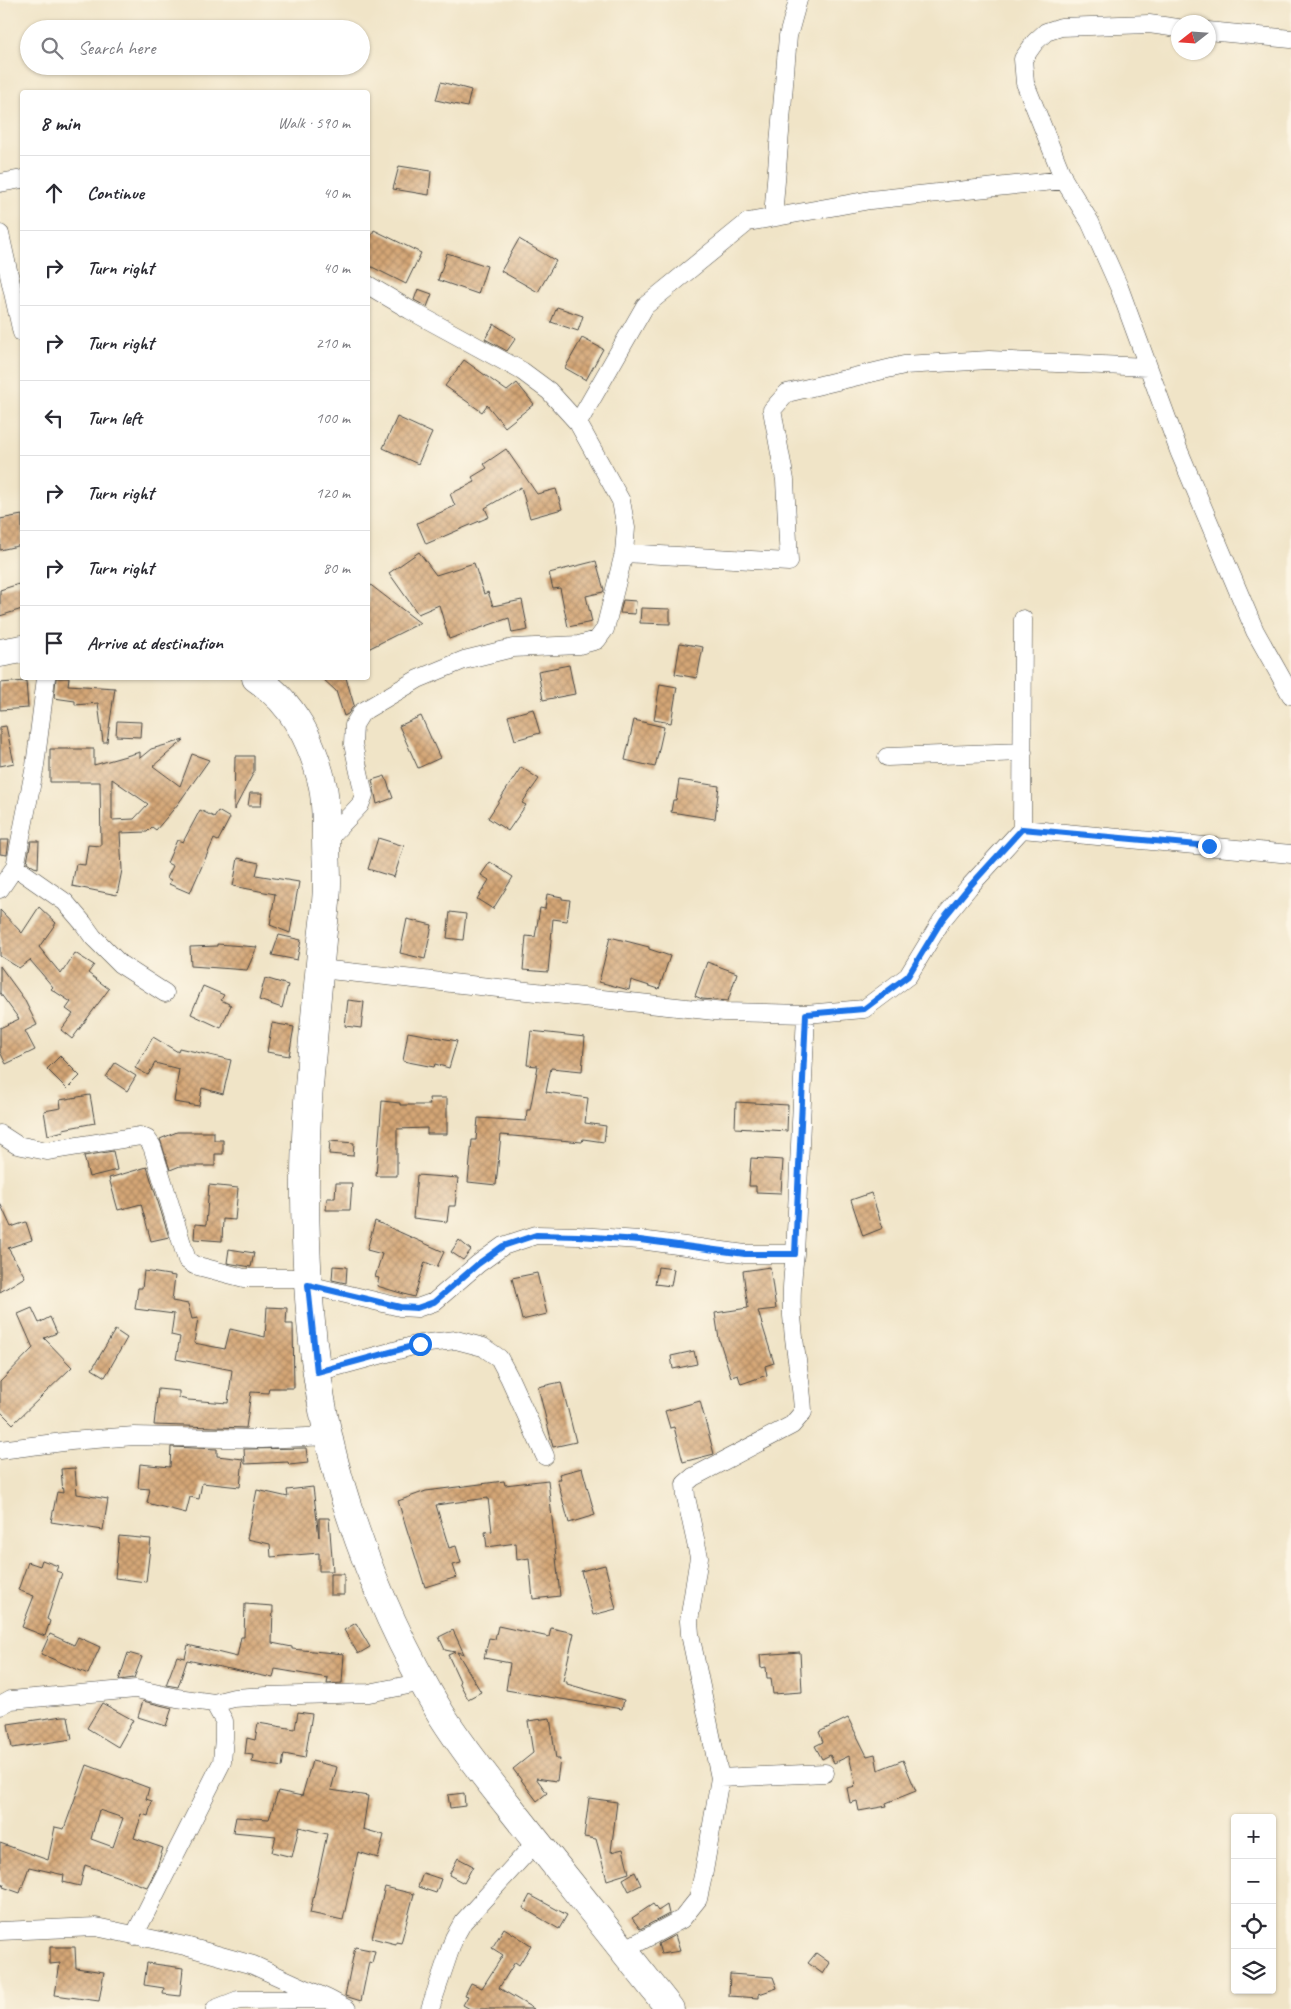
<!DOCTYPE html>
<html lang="en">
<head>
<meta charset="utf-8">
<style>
  body { margin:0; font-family:Caveat,sans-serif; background:#f7f7f7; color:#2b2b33 }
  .controls { position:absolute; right:15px; bottom:15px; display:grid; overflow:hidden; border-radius:5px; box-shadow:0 1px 4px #0004 }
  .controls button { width:45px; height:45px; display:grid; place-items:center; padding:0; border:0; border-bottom:1px solid #e1e1e2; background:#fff; color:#2b2b33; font:25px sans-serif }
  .compass { position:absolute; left:1171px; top:15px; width:45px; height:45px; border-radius:50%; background:#fff; box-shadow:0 1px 4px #0004; rotate:253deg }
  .stop { position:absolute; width:15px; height:15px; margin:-11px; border:4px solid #1a73e8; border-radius:50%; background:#fff }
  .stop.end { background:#1a73e8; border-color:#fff; box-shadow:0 1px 5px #0008 }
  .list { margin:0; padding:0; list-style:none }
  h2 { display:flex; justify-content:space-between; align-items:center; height:65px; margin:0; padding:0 20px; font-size:21px }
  h2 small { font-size:16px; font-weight:400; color:#7c7c81 }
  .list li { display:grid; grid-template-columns:32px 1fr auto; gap:15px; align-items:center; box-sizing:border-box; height:75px; padding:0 20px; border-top:1px solid #e1e1e2 }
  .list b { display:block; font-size:19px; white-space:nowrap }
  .list em { font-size:16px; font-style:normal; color:#7c7c81 }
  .icon { flex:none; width:28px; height:28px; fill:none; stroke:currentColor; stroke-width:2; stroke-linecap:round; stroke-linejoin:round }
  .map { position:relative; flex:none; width:1291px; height:2009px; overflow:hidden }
  .search { position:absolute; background:#fff; box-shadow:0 1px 4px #0004; left:20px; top:20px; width:350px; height:55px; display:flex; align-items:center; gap:12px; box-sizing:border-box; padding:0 18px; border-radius:28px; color:#7c7c81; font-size:19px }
  .panel { position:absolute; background:#fff; box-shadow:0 1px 4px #0004; left:20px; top:90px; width:350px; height:590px; border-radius:5px }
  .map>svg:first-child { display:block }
</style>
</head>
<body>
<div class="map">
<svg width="1291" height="2009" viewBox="0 0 1291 2009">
  <defs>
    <pattern id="building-cross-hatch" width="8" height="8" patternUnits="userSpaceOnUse" patternTransform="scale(1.25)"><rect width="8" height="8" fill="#d4a676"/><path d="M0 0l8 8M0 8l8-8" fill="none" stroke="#ac8761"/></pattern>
  </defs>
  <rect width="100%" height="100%" fill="#fcf5e5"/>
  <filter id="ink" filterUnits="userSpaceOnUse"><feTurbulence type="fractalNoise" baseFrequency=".02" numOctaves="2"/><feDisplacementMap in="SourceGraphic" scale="10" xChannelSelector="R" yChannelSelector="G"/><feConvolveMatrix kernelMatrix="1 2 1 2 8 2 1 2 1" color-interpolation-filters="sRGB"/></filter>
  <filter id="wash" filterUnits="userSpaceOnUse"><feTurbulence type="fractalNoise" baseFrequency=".0096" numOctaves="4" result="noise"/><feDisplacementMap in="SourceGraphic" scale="20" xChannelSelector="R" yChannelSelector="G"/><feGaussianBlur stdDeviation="1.12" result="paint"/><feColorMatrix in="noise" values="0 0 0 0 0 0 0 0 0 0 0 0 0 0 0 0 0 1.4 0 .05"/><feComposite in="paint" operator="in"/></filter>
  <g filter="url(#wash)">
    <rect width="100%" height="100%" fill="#f0e4c7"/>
    <g id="blocks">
      <path fill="url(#building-cross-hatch)" fill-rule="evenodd" d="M441,82l30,8 -4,17 -31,-7z
        M399,166l32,5 -2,24 -36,-6z
        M374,230l47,23 -15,31 -38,-19v-22z
        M519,239l37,22 -18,31 -37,-21z
        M447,253l40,13 -9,28 -40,-14z
        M418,289l14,5 -5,13 -13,-7z
        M557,307l26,9 -5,15 -27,-9z
        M494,324l22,14 -9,13 -22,-12z
        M582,338l21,11 -17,31 -21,-12z
        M464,360l43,31 10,-8 17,21 -29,23 -18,-22 -5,7 -37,-26z
        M397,417l35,16 -14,31 -35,-16z
        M506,449l31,45 19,-5 6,20 -32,9 -9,-31 -36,21 4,9 -63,27 -9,-21 38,-17 -5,-12 25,-12 -3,-5 15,-9 -3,-4z
        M22,515v30l-22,5v-31z
        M419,552l17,23 38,-12 10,31 4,-2 5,14 29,-6 6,30 -16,3 -3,-15 -60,21 -10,-34 -21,9 -29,-41z
        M596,561l8,29 -1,2 -17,4 6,26 -24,5 -8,-39 -7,1 -4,-16z
        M22,583v26l-22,7v-26z
        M368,583l52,40 -52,26z
        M623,600l13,1 -1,13 -15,-1z
        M641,608l29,1v15l-30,-1z
        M680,643l23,4 -6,31 -22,-4z
        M569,665l6,29 -32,6 -5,-29z
        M56,678h13l-1,7 47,3 -8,54h-4l-5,-39 -23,2v-4l-21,-3z
        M322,678h24l8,27 -6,9 -4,2 -8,-25z
        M26,681l2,27 -28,2v-27z
        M660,684l17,3 -6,36 -17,-3z
        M533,709l7,24 -25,7 -7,-24z
        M421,716l19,42 -22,10 -19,-42z
        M634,720l30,7 -9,40 -30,-7z
        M117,721l24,1 -1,15 -24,-1z
        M6,726l8,37 -14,3v-39z
        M184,740l-31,26 27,20 12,-32 17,6 -31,44 -22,26 -4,-3 -5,5 -27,1 2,37 -5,25 -45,-9 4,-22 9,1 3,-20 13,1 -1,-64h-50v-33h44v16l46,-13v6l11,-9zM112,779l36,25 -14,15 -22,1z
        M235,756h19v16l-20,38z
        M521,767l18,12 -17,24 4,2 -18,26 -20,-13z
        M385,776l8,22 -16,6 -5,-24z
        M679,780l40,6 -4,33 -44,-7 2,-12h3z
        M250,793h12l-1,13h-13z
        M200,810l14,7 4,-6 12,7 -12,23 -4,-2 -24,54 -21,-9 2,-4 -4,-2 6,-12 -6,-3 10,-23 6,2z
        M378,838l26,8 -10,31 -26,-8z
        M0,840h9l-2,15 -7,-1z
        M31,841h8l-1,27 -4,-1 -7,-5z
        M238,858l21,5 -3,12 43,7 -9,51 -20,-8 5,-31 -42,-8z
        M490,862l23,15 -20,32 -16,-10 12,-19 -8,-5z
        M547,894l15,3v2l8,1 -3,21 -14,-2 -5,53 -25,-2 3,-34 9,1 5,-29 5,1z
        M39,907l17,16 -17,24 22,27 14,-21 19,12 -6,8 21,16 -37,50 -11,-9 12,-16 -7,-5 5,-7 -20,-13 2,-2 -23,-27 -11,8 -19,-12v-46l22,23z
        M450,912l16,2 -3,26 -16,-2z
        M407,919l25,6 -7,34 -25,-6z
        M279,935l22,5 -4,20 -25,-5z
        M610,937l39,10v2l21,7 -11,33 -28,-9 -2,10 -30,-8z
        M217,944l40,3 -10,23 -56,-4 -1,-19 27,-1z
        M707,962l30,11 -9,28 -26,-2 -7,-3z
        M0,966l24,33 13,26 -12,6 10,19 -29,14 -6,-12v-24l19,-9 -19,-26z
        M265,978l23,7 -6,23 -23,-8z
        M203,986l21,9 -3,5 10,5 -10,23 -30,-14z
        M348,1000l16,2 -3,26 -16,-2z
        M272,1023l22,4 -5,29 -22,-4z
        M531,1031l54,6 -3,34 -31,-3 -5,24 42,6 -3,25 21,3 -2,16 -21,-3 -1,3 -81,-7 -5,50 -28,-3 4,-42h4l2,-22 48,3 1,-11h3l8,-44 -11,-1z
        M408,1032l49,9 -8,27 -14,-4 -1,3 -31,-6z
        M153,1037l25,15 1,-4 52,12 -8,34 -21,-6 -3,18 -25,-4 5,-33 -24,-6 -7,12 -13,-7z
        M60,1056l20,20 -13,13 -20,-20z
        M115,1063l21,13 -9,15 -21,-14z
        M90,1095l5,28 -32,6 1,2 -16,4 -4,-24 17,-3 -1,-8z
        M429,1098h18v36h-20v-6l-30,1v47h-21l6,-75 18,2v2h30z
        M736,1102l52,3 -1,26 -52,-3z
        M177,1132h37v8h9v14h-8v12h-35l-10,4 -10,-31z
        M330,1141l24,2 -1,13 -24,-2z
        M113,1151l4,19 -28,7 -5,-21z
        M751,1158l32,2 -2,33 -25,-1v-6h-7z
        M147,1167l22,70 -18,4 -10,-37 -23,6 -9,-32z
        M417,1175l41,3 -3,28h-6l-2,16 -34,-4z
        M336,1183h16l-2,27h-24l1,-12h8z
        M209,1185l29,3 -3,32 -12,-1 -1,22 -28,-2 1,-15 11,1z
        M871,1193l12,35 -20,8 -12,-36z
        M0,1203l11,24 15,-5 6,18 -24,8 17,29 -25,15z
        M375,1221l69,31 -7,15 -12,-5 -11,35 -37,-11 2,-8 -4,-1 7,-23 -15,-4z
        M459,1240l12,10 -8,10 -12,-8z
        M229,1249l25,4 -3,14 -24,-4z
        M333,1266l14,1 -1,16 -14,-3z
        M658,1267l16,2 -3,17 -16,-2z
        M770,1267l6,42 -18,2 16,52 -9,3 2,9 -26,9 -3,-9 -7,2 -12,-38 -4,-26 33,-5 -5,-37z
        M144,1271l31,5 -3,25 16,3 4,15 6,-1 -4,25 31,6 5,-20 35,8 2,-30 20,1 -1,16h7l1,64h-25l-1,5 -17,-1 -5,36 -92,-3 4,-36 21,2v7l9,2 40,3 4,-33 -56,-11 4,-22 -9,-2 3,-21 -39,-5 3,-21h4z
        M537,1273l10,41 -25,6 -10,-42z
        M32,1308l7,15 11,-6 7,16 -13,5 28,29 -59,57 -13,-13v-29l33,-34 -15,-34z
        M115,1330l12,8 -22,39 -13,-8z
        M694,1351l3,13 -24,5 -2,-13z
        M561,1382l15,60 -23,5 -15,-60z
        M700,1401l14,53 -31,8 -9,-35 -4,1 -5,-17z
        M171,1447l46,2v7l26,3 -3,28 -38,-4 -3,16 -9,-2 -4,16 -39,-10 3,-14 -12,-1 2,-24 30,3z
        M306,1448l2,15 -19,2 -1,-3 -43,2 -1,-15z
        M75,1468l2,26 31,5 -5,31 -52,-8 6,-30 6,1 -2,-24z
        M582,1468l13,47 -26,8 -12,-44h4l-2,-5z
        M548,1480l12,116 -27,3 -4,-41 -12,2 -1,-17 -29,4 -2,-15 7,-1 -4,-33 -52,7 13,43 7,-2 5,17 -8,2 4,12 -32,10 -27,-86 28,-10 78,-10 1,4z
        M313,1487l6,50v-19h10l4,53h-14v-18l-48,4 -1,-13 -23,-5 10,-49 31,7 -1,-7z
        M119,1536l32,3 -5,43 -31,-4z
        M42,1560l16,6 -2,5 6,2 -15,46 3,2 -5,15 -23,-9 12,-31 -16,-6 10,-28 12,4z
        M605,1565l11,44 -23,6 -12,-44z
        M330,1574h14v21h-14z
        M245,1604l28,2 -1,37 20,4v2l52,5 -2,29 -15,1 1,-6 -53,-9 -2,9 -86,-18 -9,27 -12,-2 11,-29 8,2 3,-13 49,12 4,-20h3z
        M356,1623l14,24 -12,7 -14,-24z
        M498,1626l51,11 2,-9 23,5 -11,48 4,1v2l57,16 -2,9 -116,-19 4,-27 -26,-5 5,-20 6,1z
        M453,1630l11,24 -7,-2 24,40 -13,7 -9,-17 1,-1 -12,-26 7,-3 -10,-2 -6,-13z
        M50,1634l24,11 4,-8 22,10 -12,27 -47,-20z
        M800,1652l2,40 -29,2 -2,-16h-4l-1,-11 -5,1 -1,-13z
        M128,1653l14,4 -8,21 -15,2z
        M143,1701l29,7 -6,18 -28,-9z
        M102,1703l31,17 -15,27 -31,-19z
        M298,1712l14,2 -7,44 -21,-4 -2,13 -30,-5 1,-7 -8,-1 2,-16 8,2 3,-17 37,6z
        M63,1716h5l4,23 -60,9 -4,-24z
        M550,1718l6,41h4l-3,22 -21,-3 11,15 -10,8 -24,-32 20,-16 -5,-32z
        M848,1718l19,38 8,-2 3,16 25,-10 13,31 -30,12 1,3 -28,5 -2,-10 -7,2 -3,-15 9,-2 -7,-30 -15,7 -4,-8 -8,4 -7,-13 8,-4 -4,-10z
        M312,1761l25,6 -6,23 37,6 -5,33 21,6 -6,23 -20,-6 -15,68 -33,-7 17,-79 -28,-7 -7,30 -20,-5 4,-16 -43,-4 3,-15 33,2 9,-28 24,5z
        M87,1765l62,23 -3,11 6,2 -4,15 -6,-2 -8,24 29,10 -7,22 -9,17 -62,-22 -5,21 -17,-4 1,-7 -35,-8 -9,26 -17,-6 1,-3 -4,-1v-40l48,17 7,-33 9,2zM99,1810l24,8 -10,29 -22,-8z
        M464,1793l1,13 -15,2 -2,-13z
        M589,1798l28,4 -6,50 12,-3 6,24 -22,7 -11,-41 -12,-2z
        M458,1858l15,8 -9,17 -15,-8z
        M635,1872l6,13 -12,6 -6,-12z
        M423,1873l18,6 -5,14 -18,-6z
        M385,1887l29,7 -13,49 -5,-1v2l-24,-6z
        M530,1895l37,20 -8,14 -36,-21z
        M653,1904l5,7 9,-6 2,9 -29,15 -8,-11z
        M504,1928l27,17 -12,20 -4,-3 -16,26 35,21h-64l-7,-4 5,-9 -3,-1 6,-12 11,5 21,-33 -11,-7z
        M675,1935l5,16 -19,3 -3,-10z
        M50,1947h25l1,21 28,4 -5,29 -44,-6 5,-32 -10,1z
        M355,1947l20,4 -3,12 -3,-1 -8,39 -16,-5z
        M816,1953l14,10 -7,11 -15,-11z
        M147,1963l36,5 -3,28 -17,-2 1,-6 -20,-3z
        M730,1974l43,3 4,11 -18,6v4l-30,-2z"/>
    </g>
  </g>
  <g filter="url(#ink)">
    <use href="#blocks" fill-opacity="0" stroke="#494742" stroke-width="1"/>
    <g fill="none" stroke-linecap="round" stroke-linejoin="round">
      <g stroke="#494742" stroke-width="19">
        <path id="street" d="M1178,28l-29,-4 -88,3 -15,5 -11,10 -12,17 2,24 39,97 26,42 29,65 60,164 76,180 36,64
          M1208,31l83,8
          M0,183l22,-4
          M773,217l15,-181 10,-36
          M0,234l22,99
          M578,423l67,-117 103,-84 122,-22 194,-20
          M624,553l165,9 -4,-82 -13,-70 15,-17 117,-28 85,-5 159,7
          M887,757l136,-5
          M1022,829l269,25
          M326,841l34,-36 4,-10 -11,-51 1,-19 8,-13 56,-33 46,-19 49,-12 66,-3 18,-5 8,-11 19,-76 2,-25 -5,-27 -43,-78 -29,-32 -27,-20 -112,-61 -42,-25
          M15,867l50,35 18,21 10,14 27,27 45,29
          M0,889l15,-22 20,-101 11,-88
          M320,969l404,43 82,2 58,-5 44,-33 34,-56 27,-33 53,-58 1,-210
          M0,1134l17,11 30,6 93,-15 7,3 5,7 35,114 7,5 50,13h64
          M308,1285l92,22 17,1 17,-6 44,-38 25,-18 33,-11 42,1 62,4 105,14h50
          M317,1372l103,-28 36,-4 27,7 16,11 10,19 36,79
          M0,1450l71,-9 63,-5 128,3 67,-3
          M214,1703l20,-5 33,-2 102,-3 54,-11
          M0,1706l11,-6 125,-11 41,9 37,5 10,18v17l-2,24 -88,174
          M720,1778l105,-5
          M0,1931l96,-4 89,19 68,19 75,34 19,10
          M624,1950l58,-31 16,-20 6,-28 16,-93 -30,-144 -1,-13 10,-64 -13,-60 -1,-13 8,-7 99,-52 11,-13c-1,-29 -8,-56 -10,-85 -3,-25 -1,-49 2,-73l11,-240
          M215,2009l23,-9 85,-1
          M430,2009l24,-71 9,-16 74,-81"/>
      </g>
      <g stroke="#494742" stroke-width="29">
        <path id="primary" d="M0,653l22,-4
          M256,678c38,26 57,64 67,109 3,17 3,34 3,51 0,15 1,29 1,44 0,19 -3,39 -5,58 -7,86 -18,170 -17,256 1,94 8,192 34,283 24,82 58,162 102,235 27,43 61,83 92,123 46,57 92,115 137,172"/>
      </g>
      <use href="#street" stroke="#fff" stroke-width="18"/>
      <use href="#primary" stroke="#fff" stroke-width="28"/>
    </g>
  </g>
  <g fill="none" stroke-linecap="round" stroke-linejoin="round" filter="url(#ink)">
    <path stroke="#1a73e8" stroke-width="6" d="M420,1344l-103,28 -9,-87 92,22 17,1 17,-6 44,-38 25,-18 33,-11 42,1 62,4 105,14h50l11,-240 58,-5 44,-33 34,-56 27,-33 53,-58 187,17"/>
  </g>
</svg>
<div class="controls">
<button>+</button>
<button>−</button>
<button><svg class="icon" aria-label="locate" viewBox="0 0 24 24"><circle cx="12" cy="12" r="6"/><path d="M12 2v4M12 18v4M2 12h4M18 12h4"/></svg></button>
<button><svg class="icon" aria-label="layers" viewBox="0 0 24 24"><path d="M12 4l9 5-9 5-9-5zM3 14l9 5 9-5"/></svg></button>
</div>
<svg class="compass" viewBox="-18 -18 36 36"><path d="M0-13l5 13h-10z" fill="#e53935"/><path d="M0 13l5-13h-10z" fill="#7c7c81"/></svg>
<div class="stop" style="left:420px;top:1344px"></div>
<div class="stop end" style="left:1209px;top:846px"></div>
<div class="search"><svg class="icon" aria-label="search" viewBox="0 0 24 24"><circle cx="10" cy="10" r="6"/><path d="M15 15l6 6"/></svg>Search here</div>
<section class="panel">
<h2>8 min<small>Walk · 590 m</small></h2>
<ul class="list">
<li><svg class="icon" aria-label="ahead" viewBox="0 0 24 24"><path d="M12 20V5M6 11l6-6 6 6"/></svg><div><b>Continue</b></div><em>40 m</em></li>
<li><svg class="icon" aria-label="right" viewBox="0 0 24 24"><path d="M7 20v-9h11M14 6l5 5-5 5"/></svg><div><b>Turn right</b></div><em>40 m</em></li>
<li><svg class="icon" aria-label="right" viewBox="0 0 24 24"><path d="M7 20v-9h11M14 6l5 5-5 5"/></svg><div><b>Turn right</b></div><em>210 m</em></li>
<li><svg class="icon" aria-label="left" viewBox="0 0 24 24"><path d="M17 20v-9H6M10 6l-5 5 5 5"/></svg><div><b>Turn left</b></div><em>100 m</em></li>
<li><svg class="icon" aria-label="right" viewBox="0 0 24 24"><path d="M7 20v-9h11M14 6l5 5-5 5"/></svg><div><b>Turn right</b></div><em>120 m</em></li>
<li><svg class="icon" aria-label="right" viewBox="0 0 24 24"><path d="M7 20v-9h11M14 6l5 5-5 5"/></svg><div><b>Turn right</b></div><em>80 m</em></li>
<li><svg class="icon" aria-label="arrive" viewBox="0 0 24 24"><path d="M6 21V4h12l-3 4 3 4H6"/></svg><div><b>Arrive at destination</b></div></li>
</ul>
</section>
</div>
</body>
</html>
